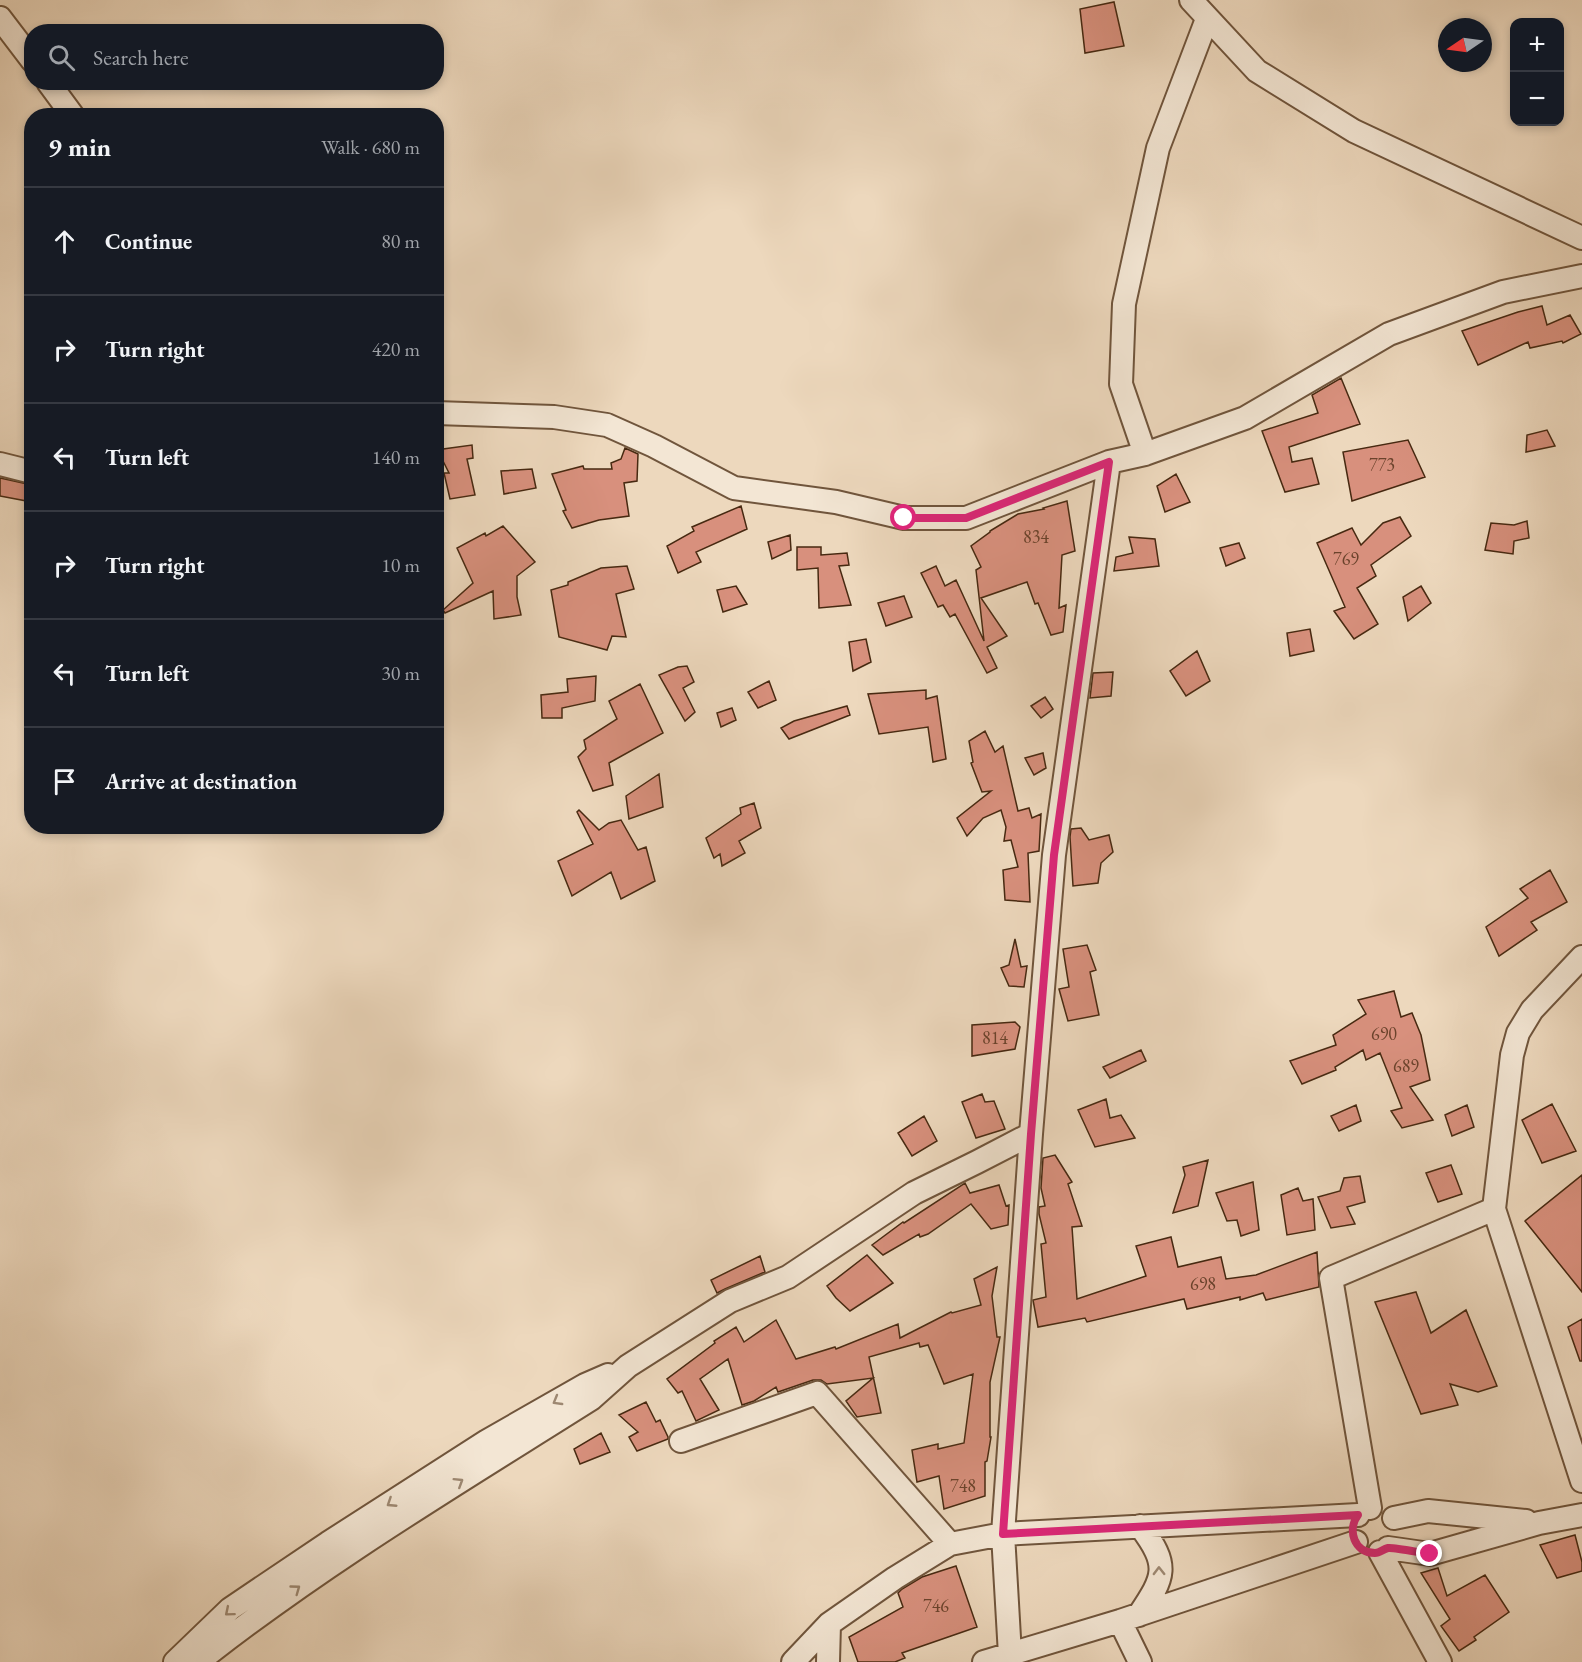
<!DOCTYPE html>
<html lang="en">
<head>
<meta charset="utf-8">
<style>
  body { margin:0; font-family:"EB Garamond",serif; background:#20242c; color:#f1f3f6 }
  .controls { position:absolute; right:18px; top:18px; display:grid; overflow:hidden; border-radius:12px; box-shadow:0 3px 9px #0003 }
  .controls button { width:54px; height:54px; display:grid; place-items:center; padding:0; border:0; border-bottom:2px solid #363941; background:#171b24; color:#f1f3f6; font:30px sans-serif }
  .compass { position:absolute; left:1438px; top:18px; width:54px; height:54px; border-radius:50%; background:#171b24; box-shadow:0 3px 9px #0003; rotate:257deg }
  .stop { position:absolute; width:18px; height:18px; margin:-14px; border:4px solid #db2777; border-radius:50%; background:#fff }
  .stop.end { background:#db2777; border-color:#fff; box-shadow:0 2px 6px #0008 }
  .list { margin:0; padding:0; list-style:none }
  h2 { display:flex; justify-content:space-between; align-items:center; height:78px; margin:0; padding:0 24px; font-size:26px }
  h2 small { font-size:20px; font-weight:400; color:#9ea1a6 }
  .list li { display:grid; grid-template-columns:39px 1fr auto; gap:18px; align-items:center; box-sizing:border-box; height:108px; padding:0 24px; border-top:2px solid #363941 }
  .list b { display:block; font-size:22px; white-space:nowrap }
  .list em { font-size:20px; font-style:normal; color:#9ea1a6 }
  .icon { flex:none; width:33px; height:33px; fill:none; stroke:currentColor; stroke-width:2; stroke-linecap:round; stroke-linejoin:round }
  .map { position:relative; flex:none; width:1582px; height:1662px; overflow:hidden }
  .search { position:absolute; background:#171b24; box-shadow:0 3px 9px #0003; left:24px; top:24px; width:420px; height:66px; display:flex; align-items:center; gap:15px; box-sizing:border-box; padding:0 21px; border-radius:24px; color:#9ea1a6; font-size:22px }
  .panel { position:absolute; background:#171b24; box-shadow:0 3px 9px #0003; left:24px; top:108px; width:420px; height:726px; border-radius:24px }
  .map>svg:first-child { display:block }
</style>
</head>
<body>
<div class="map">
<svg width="1582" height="1662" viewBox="0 0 1582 1662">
  <rect width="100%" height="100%" fill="#edd8bd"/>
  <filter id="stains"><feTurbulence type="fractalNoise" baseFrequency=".00333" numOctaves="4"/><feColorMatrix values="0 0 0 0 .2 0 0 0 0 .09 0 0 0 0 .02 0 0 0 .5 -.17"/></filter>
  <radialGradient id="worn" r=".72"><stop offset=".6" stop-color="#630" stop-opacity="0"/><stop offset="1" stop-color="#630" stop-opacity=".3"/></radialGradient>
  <path fill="#d8907d" stroke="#472911" stroke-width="1.5" d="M1114,2l10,44 -39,7 -5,-44z
    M1542,306l5,19 23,-10 11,19 -18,9 -1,-2 -32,7 -2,-6 -50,23 -16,-34 56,-19z
    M1341,378l19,46 -71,23 3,15 20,-4 7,26 -34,8 -23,-61 56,-18 -6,-18z
    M1547,430l8,16 -29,6 1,-17z
    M1408,440l17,37 -73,24 -9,-49z
    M472,445l1,13 -6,1 8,36 -25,4 -6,-26h5l-6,-12 -7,1v-12z
    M625,448l13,6 -1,27 -13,2 5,33 -30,4 -27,8 -9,-17 3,-1 -14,-36 31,-8 1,3h28l-1,-6 10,-4z
    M532,469l4,19 -32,6 -3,-23z
    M1176,474l14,28 -25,10 -8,-26z
    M0,478l32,7v17l-32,-6z
    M1067,501l8,50 -13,4 -3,53 7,-3 -3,27 -12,3 -13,-32 -3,1 -8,-22 -46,16 26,38 -20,11 10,21 -10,5 -32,-59 -5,3 -7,-12 -5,2 -17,-34 15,-7 9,20 11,-6 28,61 -8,-71 5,-3 -10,-21 19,-14v-1l28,-17 26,-5 -1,-1z
    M741,506l6,23 -51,23 5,10 -23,11 -11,-27 27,-15 -2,-4z
    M1400,517l11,19 -40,29 5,11 -19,12 21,36 -24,15 -20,-28 11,-4 -28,-64 35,-15 9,17 22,-22z
    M1527,521l2,17 -15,3 -1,13 -28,-4 6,-27 23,2z
    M503,526l32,36 -18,14v21l4,18 -27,4 -1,-28 -48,22 -2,-3 30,-27 -16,-35 28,-15 1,3z
    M790,535l1,15 -19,9 -4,-17z
    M1129,537l26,2 4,27 -45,5 2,-14 17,-4z
    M1239,543l6,15 -19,8 -6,-18z
    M797,547h24v8l26,-2 2,12 -10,1 12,39 -32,3 -1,-40 -21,2z
    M627,566l7,23 -18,5 10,43 -14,-1 -5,14 -48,-13 -8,-47 17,-5v-3l33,-14z
    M736,586l11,18 -24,8 -6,-22z
    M1421,586l10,17 -23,18 -5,-24z
    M904,596l8,21 -26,9 -8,-23z
    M1310,629l4,22 -24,5 -3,-23z
    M866,639l5,23 -18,9 -4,-29z
    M1197,651l13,30 -24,15 -16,-25z
    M687,666l7,16 -11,6 12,24 -10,9 -26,-46 19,-8z
    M1113,672l-2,24 -21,2 3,-25z
    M596,676l-1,25 -33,7v10h-20l-1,-23 27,-3 -1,-13z
    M769,681l7,19 -18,8 -10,-16z
    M640,684l23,49 -54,30 4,22 -20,6 -15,-34 8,-8 -2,-9 33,-21 -8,-18z
    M926,690v9l11,-3 9,63 -13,3 -5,-35 -49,7 -11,-40z
    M1045,697l8,12 -12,9 -10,-12z
    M847,706l3,9 -61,24 -8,-11 13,-7z
    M732,708l4,12 -15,7 -4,-14z
    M985,731l10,21 8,-6 15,65 11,-3 3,10 9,-4 -2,37 -11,2 2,49 -25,-2 -2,-30 15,-3 -7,-27 -7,1 2,-14 -5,-17 -18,8 -16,18 -10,-18 34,-27 -9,1 -11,-29 2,-1 -4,-21z
    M1043,753l3,15 -12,7 -9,-17z
    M659,774l4,33 -34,12 -3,-23z
    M754,803l7,25 -22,13 6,12 -23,13 -2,-12 -6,4 -8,-20 35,-24 -1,-6z
    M579,810l20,20 10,-7 12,-3 17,30 8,-3 9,34 -34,18 -10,-27 -39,24 -14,-35 35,-17 -16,-32z
    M1081,828l8,12 20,-5 4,17 -12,11 -3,20 -25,3 -3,-49 1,-8z
    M1550,870l17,32 -36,20 6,8 -38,26 -13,-29 42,-29 -8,-9z
    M1015,939l6,28 6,-1 -3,21 -15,-1 -8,-18 8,-3z
    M1087,945l9,25 -6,2 9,43 -31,6 -9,-32 10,-2 -6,-38z
    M1394,991l7,26 11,-4 9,22 9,45 -20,7 23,33 -31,8 -11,-17 11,-3 -22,-55 -14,7 -3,-10 -28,17 1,3 -34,14 -12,-23 46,-16 -3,-10 33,-21 -8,-14z
    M1015,1022l5,5 -5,22 -43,7v-31z
    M1141,1050l5,11 -36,17 -7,-11z
    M982,1094l3,8 9,-1 11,28 -29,9 -14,-36z
    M1106,1099l4,19 11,-3 14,23 -40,9 -17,-37z
    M1552,1104l24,47 -34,12 -20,-43z
    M1356,1105l5,16 -22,10 -8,-15z
    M1467,1105l7,22 -22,9 -7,-21z
    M924,1116l13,25 -25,15 -14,-23z
    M1055,1155l17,27 -4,2 14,42 -10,1 5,72 69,-23 -10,-30 35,-9 7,30 43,-10 5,22 30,-4 61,-23 2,35 -53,13 -3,-7 -23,7v-3l-53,12 -3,-10 -97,23 -2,-4 -47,9 -5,-27 13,-3 -5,-53 5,-1 -7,-29v-7l6,-1 -4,-18 2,-30z
    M1208,1160l-10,46 -25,7 12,-38 -2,-8z
    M1451,1165l11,29 -24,8 -12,-29z
    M1582,1175v117l-57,-71z
    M1360,1176l5,26 -18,5 8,17 -24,4 -13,-31 22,-6 4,-13z
    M1253,1182l6,48 -18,6 -4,-16 -10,1 -11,-28z
    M965,1183l5,10 29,-8 7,21 3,-1 -1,20 -17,4 -20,-25 -43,30 -8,3 -1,-3 -36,21 -11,-10 31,-23 1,1z
    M1298,1188l5,13 10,-2 2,31 -28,5 -6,-40z
    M867,1255l26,28 -43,28 -14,-13 -9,-12z
    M760,1256l5,16 -40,17 -8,4 -6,-13z
    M997,1267l-5,29 5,41h3l-10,45v55h1l-4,24 -2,1v34l-41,13 -5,-33 -22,6 -5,-32 26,-6v5l26,-6 9,-69 -29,10 -16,-39 -8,2 -1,-4 -50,14 12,56 -24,4 -11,-16 27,-23 -46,6 -6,-4h-8l-35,12 -2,-5 -22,14 -12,4 -14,-46 -28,20 19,31 -23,11 -14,-30 -4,2 -11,-14 48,-36 -1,-2 22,-14 8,15 32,-22 20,39 39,-12 1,2 62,-25 2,14 51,-26 1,1 29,-8 -7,-26z
    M1416,1292l15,41 35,-23 31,76 -19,6 -28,-8 8,21 -37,9 -46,-112z
    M1582,1319v42h-2l-12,-34z
    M646,1402l10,20 4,-2 8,17v2l-31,12 -8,-14 9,-5 -19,-17z
    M601,1433l9,19 -30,12 -6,-15z
    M1575,1535l7,27v9l-25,7 -17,-33z
    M956,1566l21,61 -75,26 3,5 -10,4h-37l-9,-25 54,-30 -5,-14 4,-4 20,-12z
    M1438,1568l9,28 38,-21 24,37 -35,25 2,3 -17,11 -18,-25 9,-7 -29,-46z"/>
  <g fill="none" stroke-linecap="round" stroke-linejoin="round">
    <g stroke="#70553c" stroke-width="26">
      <path id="minor" d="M1191,0l66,71 97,60 228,107
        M0,18l32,42
        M48,82l25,34
        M436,413l118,4 53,8 47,21 80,42 102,14 68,16h62l143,-56 36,-8 100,-36 144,-84 114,-42 79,-16
        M1145,454l-24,-70 3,-80 34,-156 49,-129
        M1109,462l-55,393 -23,279 -28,400 355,-19
        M0,464l32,8
        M1582,957l-50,53 -14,23 -6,22 -18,154 88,272
        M681,1441l136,-48 133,151
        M1370,1508l-39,-230 163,-69
        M1394,1518l34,-7 98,10
        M1388,1548l42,6 109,-31 43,-8
        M1380,1552l60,110
        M1139,1615c26,-39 31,-49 1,-89
        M1120,1621l20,41
        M175,1662l55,-53 98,-66 159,-102 98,-56 23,-10
        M198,1662c124,-98 260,-179 393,-263l37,-33 102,-65 58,-24 126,-84 63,-31 54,-28
        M793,1662l36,-38 66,-46 55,-34 53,-10 7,121
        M828,1662l1,-38
        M984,1662l136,-41 236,-79"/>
    </g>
    <use href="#minor" stroke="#f3e6d4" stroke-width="22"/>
  </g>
  <defs><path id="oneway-chevron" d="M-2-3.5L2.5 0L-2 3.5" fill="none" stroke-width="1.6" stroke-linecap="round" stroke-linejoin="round" transform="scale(1.5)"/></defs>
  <g stroke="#9d8872">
    <use href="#oneway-chevron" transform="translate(557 1401) rotate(150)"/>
    <use href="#oneway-chevron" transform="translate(459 1482) rotate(-32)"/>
    <use href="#oneway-chevron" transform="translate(391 1503) rotate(147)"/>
    <use href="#oneway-chevron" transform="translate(1159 1571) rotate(-91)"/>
    <use href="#oneway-chevron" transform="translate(296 1589) rotate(-36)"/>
    <use href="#oneway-chevron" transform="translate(229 1612) rotate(140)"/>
  </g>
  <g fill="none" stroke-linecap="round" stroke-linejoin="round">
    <path stroke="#db2777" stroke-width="8" d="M904,518h62l143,-56 -55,393 -23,279 -28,400 355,-19c-11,15 -4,38 17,38 5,0 8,-4 13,-5 6,-1 33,5 42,6"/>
  </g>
  <g text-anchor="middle" stroke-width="4.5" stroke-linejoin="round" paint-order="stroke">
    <g font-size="18" fill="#6b432c">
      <text x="1382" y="471">773</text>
      <text x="1036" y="543">834</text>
      <text x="1346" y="565">769</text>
      <text x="1384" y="1040">690</text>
      <text x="995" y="1044">814</text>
      <text x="1406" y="1072">689</text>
      <text x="1203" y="1290">698</text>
      <text x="963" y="1492">748</text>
      <text x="936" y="1612">746</text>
    </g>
  </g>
  <rect width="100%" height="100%" filter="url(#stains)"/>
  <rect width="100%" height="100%" fill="url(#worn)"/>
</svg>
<div class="controls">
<button>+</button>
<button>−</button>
</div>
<svg class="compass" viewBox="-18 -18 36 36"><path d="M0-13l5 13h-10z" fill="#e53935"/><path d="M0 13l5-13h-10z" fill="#9ea1a6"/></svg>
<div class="stop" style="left:904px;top:518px"></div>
<div class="stop end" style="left:1430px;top:1554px"></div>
<div class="search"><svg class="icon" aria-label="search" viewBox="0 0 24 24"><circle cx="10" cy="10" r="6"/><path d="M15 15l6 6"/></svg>Search here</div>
<section class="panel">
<h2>9 min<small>Walk · 680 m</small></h2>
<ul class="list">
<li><svg class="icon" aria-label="ahead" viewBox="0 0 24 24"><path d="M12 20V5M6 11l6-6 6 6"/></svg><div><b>Continue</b></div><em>80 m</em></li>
<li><svg class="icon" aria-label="right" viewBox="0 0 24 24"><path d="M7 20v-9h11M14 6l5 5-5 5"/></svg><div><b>Turn right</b></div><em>420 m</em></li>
<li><svg class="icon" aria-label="left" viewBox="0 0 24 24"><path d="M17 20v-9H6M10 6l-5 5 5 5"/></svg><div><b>Turn left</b></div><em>140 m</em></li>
<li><svg class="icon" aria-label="right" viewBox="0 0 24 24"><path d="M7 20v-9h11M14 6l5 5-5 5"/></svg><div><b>Turn right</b></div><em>10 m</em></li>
<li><svg class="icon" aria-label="left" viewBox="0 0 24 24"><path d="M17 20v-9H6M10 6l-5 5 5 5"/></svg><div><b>Turn left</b></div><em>30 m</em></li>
<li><svg class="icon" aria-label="arrive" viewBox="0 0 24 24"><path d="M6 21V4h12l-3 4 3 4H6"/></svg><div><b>Arrive at destination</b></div></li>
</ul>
</section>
</div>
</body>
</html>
